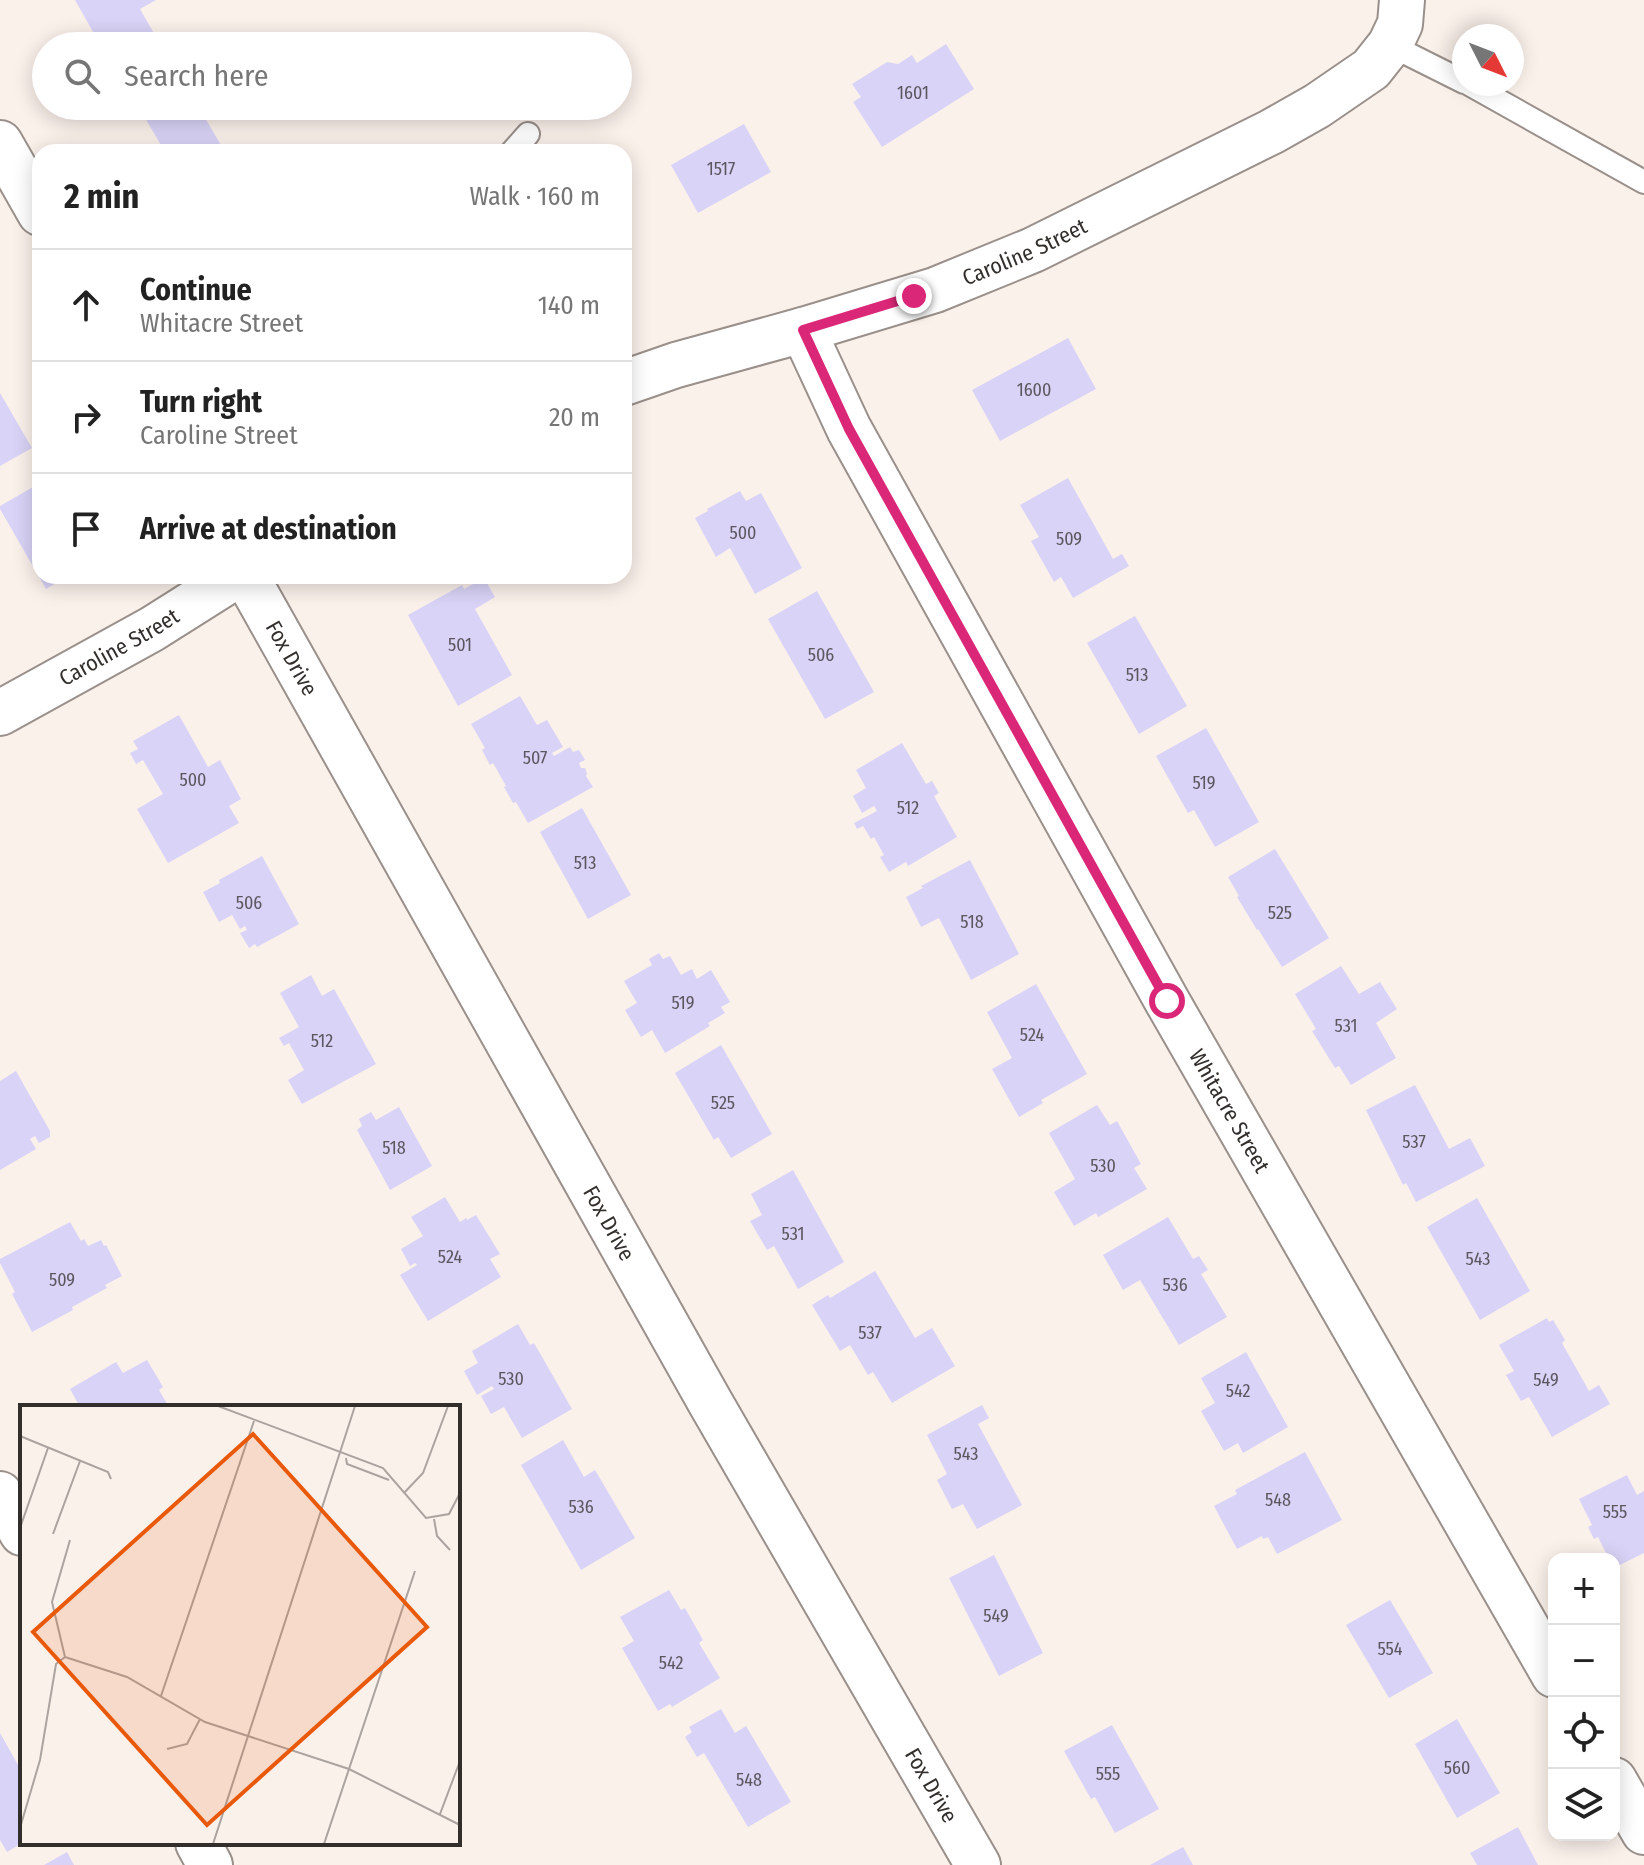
<!DOCTYPE html>
<html lang="en">
<head>
<meta charset="utf-8">
<style>
  body { margin:0; font-family:"Fira Sans Condensed",sans-serif; background:#f2f2f2; color:#222 }
  .controls { position:absolute; right:24px; bottom:24px; display:grid; overflow:hidden; border-radius:16px; box-shadow:0 4px 20px #0003 }
  .controls button { width:72px; height:72px; display:grid; place-items:center; padding:0; border:0; border-bottom:2px solid #e0e0e0; background:#fff; color:#222; font:40px sans-serif }
  .compass { position:absolute; left:1452px; top:24px; width:72px; height:72px; border-radius:50%; background:#fff; box-shadow:0 4px 20px #0003; rotate:132deg }
  .stop { position:absolute; width:24px; height:24px; margin:-18px; border:6px solid #db2777; border-radius:50%; background:#fff }
  .stop.end { background:#db2777; border-color:#fff; box-shadow:0 2px 8px #0008 }
  .list { margin:0; padding:0; list-style:none }
  h2 { display:flex; justify-content:space-between; align-items:center; height:104px; margin:0; padding:0 32px; font-size:34px }
  h2 small { font-size:26px; font-weight:400; color:#767676 }
  .list li { display:grid; grid-template-columns:52px 1fr auto; gap:24px; align-items:center; box-sizing:border-box; height:112px; padding:0 32px; border-top:2px solid #e0e0e0 }
  .list b { display:block; font-size:30px; white-space:nowrap }
  .list p { margin:0; font-size:26px; white-space:nowrap; color:#767676 }
  .list em { font-size:26px; font-style:normal; color:#767676 }
  .icon { flex:none; width:44px; height:44px; fill:none; stroke:currentColor; stroke-width:2; stroke-linecap:round; stroke-linejoin:round }
  .map { position:relative; flex:none; width:1644px; height:1865px; overflow:hidden }
  .search { position:absolute; background:#fff; box-shadow:0 4px 20px #0003; left:32px; top:32px; width:600px; height:88px; display:flex; align-items:center; gap:20px; box-sizing:border-box; padding:0 28px; border-radius:44px; color:#767676; font-size:30px }
  .panel { position:absolute; background:#fff; box-shadow:0 4px 20px #0003; left:32px; top:144px; width:600px; height:440px; border-radius:24px }
  .map>svg:first-child { display:block }
</style>
</head>
<body>
<div class="map">
<svg width="1644" height="1865" viewBox="0 0 1644 1865">
  <rect width="100%" height="100%" fill="#fbf1eb"/>
  <path fill="#d9d3f7" d="M75,0h81l-16,9 20,35 -4,2h-55z
    M946,44l28,45 -92,58 -29,-45 8,-5 -9,-13 35,-22 11,2 14,-9 5,8z
    M138,106h60l27,46h-60z
    M744,124l27,48 -73,41 -27,-48z
    M1068,338l28,51 -96,52 -28,-51z
    M0,393l32,55 -32,18z
    M1068,478l45,81 9,-5 7,12 -56,32 -12,-21 -7,5 -23,-41 8,-4 -19,-32z
    M40,483v93h28l-22,13 -46,-80v-3z
    M740,491l6,10 15,-8 41,75 -47,26 -25,-46 -14,9 -21,-39 13,-7 -1,-2z
    M484,578l11,19 -20,12 37,66 -54,31 -50,-91 54,-30 2,4z
    M817,591l57,101 -49,27 -57,-100z
    M1135,616l52,90 -48,28 -52,-91z
    M520,696l17,29 10,-5 16,27 -11,6 2,3 16,-9 3,5 6,-2 6,10 -6,3 2,5h4l2,6 -1,2 7,11 -65,36 -12,-21 -3,1 -9,-16 2,-1 -13,-23 -3,2 -8,-15 3,-2 -14,-24z
    M179,715l29,52 12,-7 21,39 -12,7 10,17 -71,40 -31,-54 26,-15 -20,-34 -7,4 -6,-11 8,-4 -5,-8z
    M1206,728l53,94 -44,25 -21,-37 -6,3 -32,-57z
    M902,743l24,41 6,-3 7,12 -5,3 23,41 -49,29 -2,-4 -17,10 -9,-15 4,-2 -10,-18 -3,2 -8,-13 -6,3 -3,-6 23,-12 -3,-5 -12,7 -9,-17 13,-8 -10,-18z
    M582,808l49,87 -43,24 -48,-87z
    M1275,849l54,89 -47,29 -24,-38 -1,1 -20,-33 2,-1 -11,-19z
    M262,856l37,68 -42,23 -2,-3 -6,4 -9,-15 7,-3 -2,-4 -5,3 -8,-14 -13,7 -16,-30 17,-9 -1,-3z
    M970,860l49,94 -48,26 -32,-62 -18,9 -15,-30 17,-9 -2,-2z
    M659,953l4,6 7,-3 11,19 11,-6 5,10 14,-9 19,32 -9,5 4,6 -17,10 2,3 -45,27 -13,-23 -11,7 -16,-27 12,-7 -13,-22 28,-16 -3,-6z
    M1341,966l18,28 21,-12 17,27 -21,14 20,35 -45,27 -12,-19 -4,2 -23,-37 4,-2 -21,-35z
    M311,975l11,21 12,-7 42,75 -74,40 -14,-24 16,-10 -15,-27 -5,3 -5,-8 20,-11 -19,-34z
    M1036,984l51,90 -46,26 2,3 -24,14 -27,-48 20,-11 -25,-46z
    M721,1045l51,89 -41,24 -13,-21 -4,3 -39,-67z
    M16,1071l34,60v6l-11,6 -4,-7 -5,3 6,10 -36,21v-89z
    M1415,1085l34,64 21,-11 15,28 -69,36 -10,-19 -3,2 -37,-75z
    M1097,1105l13,20 7,-4 24,43 -7,4 13,21 -49,28 -2,-4 -22,13 -20,-34 21,-13 -26,-46z
    M399,1107l33,59 -42,24 -33,-60 5,-4 -3,-7 12,-7 5,8z
    M793,1170l51,92 -46,27 -24,-43 -7,4 -17,-29 12,-6 -11,-21z
    M445,1197l15,25 6,-4 1,2 9,-5 24,39 -10,5 11,18 -73,44 -28,-46 17,-10 -2,-2 -5,3 -9,-17 22,-13 -12,-19z
    M1477,1198l53,93 -50,29 -53,-93z
    M1168,1217l25,42 6,-3 9,14 -7,4 26,43 -48,28 -39,-65 -17,10 -20,-35z
    M70,1222l11,19 3,-2 4,7 13,-6 3,6 2,-1 16,31 -17,9 2,3 -35,19 1,3 -41,22 -20,-38 3,-2 -15,-29v-4z
    M875,1271l40,67 17,-10 23,38 -63,37 -19,-31 -5,3 -18,-30 -10,6 -28,-46 16,-10 2,3z
    M1547,1318l2,4 4,-2 12,20 -3,3 27,48 10,-6 11,19 -58,33 -23,-40 -8,4 -15,-26 8,-4 -15,-26z
    M518,1324l12,21 4,-2 38,66 -50,29 -18,-31 -13,7 -10,-18 13,-7 -2,-3 -15,9 -13,-24 14,-8 -6,-12z
    M1246,1352l42,75 -45,26 -5,-10 -14,8 -23,-40 14,-8 -14,-25z
    M147,1360l16,27 -4,3 10,17h-89l-10,-18 46,-27 7,11z
    M982,1405l7,13 -11,6 44,81 -45,24 -14,-25 -11,5 -15,-29 10,-6 -20,-39z
    M563,1440l21,37 11,-7 40,68 -54,32 -60,-105z
    M1305,1452l37,68 -65,34 -9,-17 -5,2 -1,-3 -25,13 -23,-43 23,-12 -2,-4z
    M1627,1475l10,20 7,-4v62l-30,15v-9h-5l-11,-22 -4,2 -6,-12 4,-2 -13,-26z
    M994,1555l49,98 -44,23 -50,-98z
    M669,1590l12,20 4,-2 18,32 -4,3 21,35 -48,29 -2,-3 -12,7 -36,-63 12,-7 -14,-24z
    M1390,1600l43,73 -44,25 -43,-73z
    M721,1709l14,24 11,-7 45,76 -43,25 -44,-74 -7,4 -12,-20 7,-5 -3,-5z
    M1457,1719l43,74 -43,25 -42,-74z
    M1112,1725l47,84 -44,24 -20,-36 -4,2 -27,-48z
    M0,1733l22,39v71l-15,9 -7,-12z
    M1518,1827l20,38h-61l-7,-12z
    M1183,1847l10,18h-43z
    M67,1852l7,13h-30z"/>
  <g fill="none" stroke-linecap="round" stroke-linejoin="round">
    <g stroke="#9a908b" stroke-width="26">
      <path id="lane" d="M1390,45l74,37
        M1469,84l175,98
        M512,152l16,-18"/>
    </g>
    <g stroke="#9a908b" stroke-width="48">
      <g id="street">
        <path id="s1" d="M803,330l46,99 318,572 387,674"/>
        <path id="s2" d="M624,383l52,-18 127,-35 132,-40 98,-40 238,-118 46,-26 54,-37 19,-24 10,-21 2,-24"/>
        <path id="s3" d="M0,713l152,-84 84,-53"/>
        <path d="M0,1494l22,39"/>
        <path d="M1614,1780l30,52"/>
        <path d="M198,1843l12,22"/>
      </g>
    </g>
    <g stroke="#9a908b" stroke-width="48">
      <g id="secondary">
        <path d="M0,143l40,70"/>
        <path id="s4" d="M246,576l464,826 268,463"/>
      </g>
    </g>
    <use href="#lane" stroke="#fff" stroke-width="22"/>
    <use href="#street" stroke="#fff" stroke-width="44"/>
    <use href="#secondary" stroke="#fff" stroke-width="44"/>
  </g>
  <g fill="none" stroke-linecap="round" stroke-linejoin="round">
    <path stroke="#db2777" stroke-width="10" d="M914,296l-111,34 46,99 318,572"/>
  </g>
  <g text-anchor="middle" stroke-width="6" stroke-linejoin="round" paint-order="stroke">
    <g font-size="18" fill="#5c575f">
      <text x="913" y="99">1601</text>
      <text x="721" y="175">1517</text>
      <text x="1034" y="396">1600</text>
      <text x="743" y="539">500</text>
      <text x="1069" y="545">509</text>
      <text x="460" y="651">501</text>
      <text x="821" y="661">506</text>
      <text x="1137" y="681">513</text>
      <text x="535" y="764">507</text>
      <text x="193" y="786">500</text>
      <text x="1204" y="789">519</text>
      <text x="908" y="814">512</text>
      <text x="585" y="869">513</text>
      <text x="249" y="909">506</text>
      <text x="1280" y="919">525</text>
      <text x="972" y="928">518</text>
      <text x="683" y="1009">519</text>
      <text x="1346" y="1032">531</text>
      <text x="1032" y="1041">524</text>
      <text x="322" y="1047">512</text>
      <text x="723" y="1109">525</text>
      <text x="1414" y="1148">537</text>
      <text x="394" y="1154">518</text>
      <text x="1103" y="1172">530</text>
      <text x="793" y="1240">531</text>
      <text x="450" y="1263">524</text>
      <text x="1478" y="1265">543</text>
      <text x="62" y="1286">509</text>
      <text x="1175" y="1291">536</text>
      <text x="870" y="1339">537</text>
      <text x="511" y="1385">530</text>
      <text x="1546" y="1386">549</text>
      <text x="1238" y="1397">542</text>
      <text x="966" y="1460">543</text>
      <text x="1278" y="1506">548</text>
      <text x="581" y="1513">536</text>
      <text x="1615" y="1518">555</text>
      <text x="996" y="1622">549</text>
      <text x="1390" y="1655">554</text>
      <text x="671" y="1669">542</text>
      <text x="1457" y="1774">560</text>
      <text x="1108" y="1780">555</text>
      <text x="749" y="1786">548</text>
    </g>
    <g font-size="22" fill="#322e2c" stroke="#fff">
      <text dy="8" stroke="none"><textPath href="#s2" startOffset="422">Caroline Street</textPath></text>
      <text dy="8" stroke="none"><textPath href="#s3" startOffset="136">Caroline Street</textPath></text>
      <text dy="8" stroke="none"><textPath href="#s4" startOffset="94">Fox Drive</textPath></text>
      <text dy="8" stroke="none"><textPath href="#s1" startOffset="890">Whitacre Street</textPath></text>
      <text dy="8" stroke="none"><textPath href="#s4" startOffset="742">Fox Drive</textPath></text>
      <text dy="8" stroke="none"><textPath href="#s4" startOffset="1390">Fox Drive</textPath></text>
    </g>
  </g>
  <g transform="translate(20 1405)">
    <rect width="440" height="440" fill="#fbf1eb"/>
    <path fill="none" stroke="#aba39f" stroke-width="2" d="M198,1l165,62 43,50 23,-4 11,-21M0,31l88,36 3,7M326,53l1,6 42,16M384,88l19,-20 25,-67M414,114l3,17 13,14M0,123l28,-80M33,129l27,-73M45,252l62,20 78,45 144,47 111,56M45,252l-13,-55 18,-62M141,291l93,-275M147,344l20,-5 13,-25M420,409l20,-53M0,423l20,-68 16,-96 9,-7M193,439l142,-438M304,439l91,-273"/>
    <path fill="#e8590c" fill-opacity="0.15" stroke="#e8590c" stroke-width="4" d="M233,29l174,193 -220,198 -174,-193z"/>
    <rect width="440" height="440" fill="none" stroke="#322e2c" stroke-width="4"/>
  </g>
</svg>
<div class="controls">
<button>+</button>
<button>−</button>
<button><svg class="icon" aria-label="locate" viewBox="0 0 24 24"><circle cx="12" cy="12" r="6"/><path d="M12 2v4M12 18v4M2 12h4M18 12h4"/></svg></button>
<button><svg class="icon" aria-label="layers" viewBox="0 0 24 24"><path d="M12 4l9 5-9 5-9-5zM3 14l9 5 9-5"/></svg></button>
</div>
<svg class="compass" viewBox="-18 -18 36 36"><path d="M0-13l5 13h-10z" fill="#e53935"/><path d="M0 13l5-13h-10z" fill="#767676"/></svg>
<div class="stop" style="left:1167px;top:1001px"></div>
<div class="stop end" style="left:914px;top:296px"></div>
<div class="search"><svg class="icon" aria-label="search" viewBox="0 0 24 24"><circle cx="10" cy="10" r="6"/><path d="M15 15l6 6"/></svg>Search here</div>
<section class="panel">
<h2>2 min<small>Walk · 160 m</small></h2>
<ul class="list">
<li><svg class="icon" aria-label="ahead" viewBox="0 0 24 24"><path d="M12 20V5M6 11l6-6 6 6"/></svg><div><b>Continue</b><p>Whitacre Street</p></div><em>140 m</em></li>
<li><svg class="icon" aria-label="right" viewBox="0 0 24 24"><path d="M7 20v-9h11M14 6l5 5-5 5"/></svg><div><b>Turn right</b><p>Caroline Street</p></div><em>20 m</em></li>
<li><svg class="icon" aria-label="arrive" viewBox="0 0 24 24"><path d="M6 21V4h12l-3 4 3 4H6"/></svg><div><b>Arrive at destination</b></div></li>
</ul>
</section>
</div>
</body>
</html>
